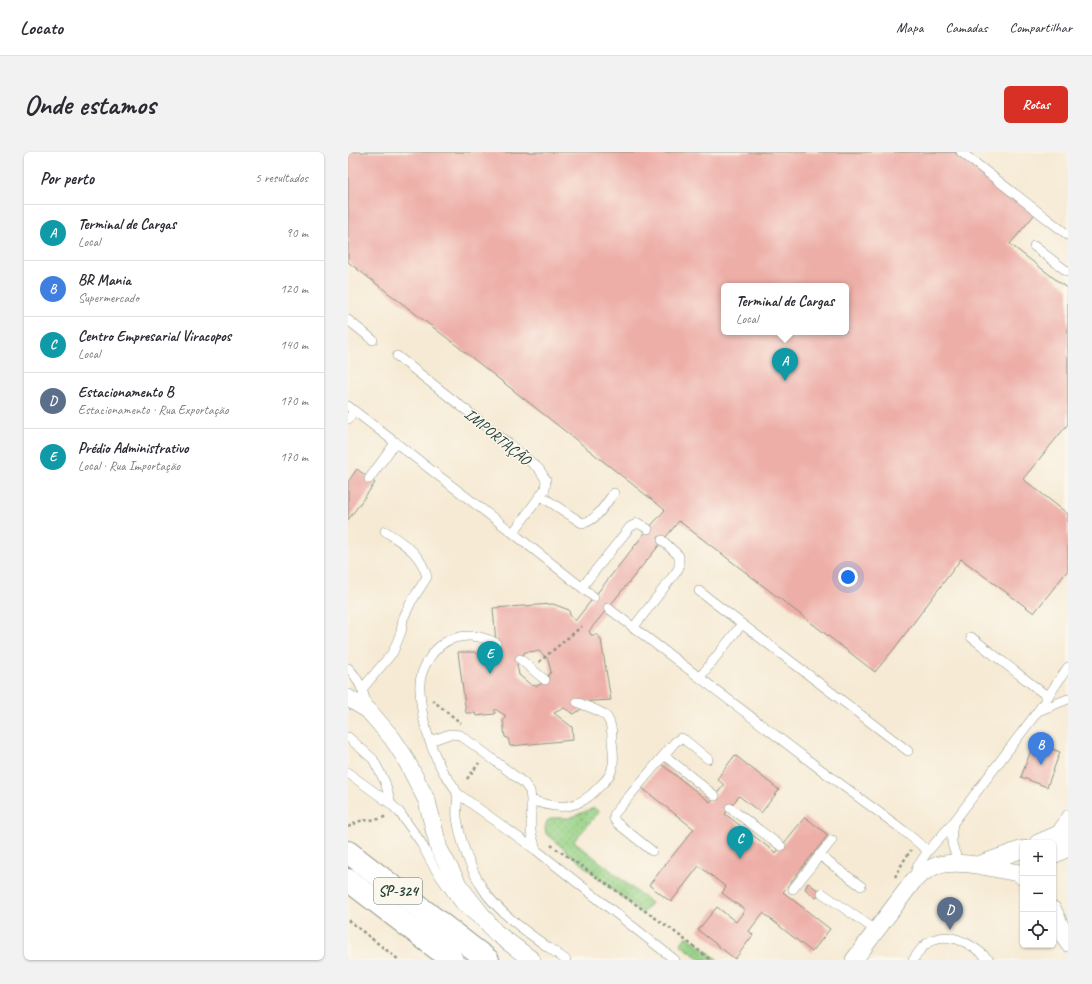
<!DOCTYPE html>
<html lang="pt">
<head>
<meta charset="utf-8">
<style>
  body { margin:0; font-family:Caveat,sans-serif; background:#f2f2f3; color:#2b2b33 }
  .controls { position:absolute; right:12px; bottom:12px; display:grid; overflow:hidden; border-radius:6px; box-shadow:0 1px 3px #0004 }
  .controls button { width:36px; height:36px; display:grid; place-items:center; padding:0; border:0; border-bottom:1px solid #e1e1e2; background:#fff; color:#2b2b33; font:20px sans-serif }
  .you { position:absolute; left:500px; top:425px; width:14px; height:14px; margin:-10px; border:3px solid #fff; border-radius:50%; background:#1a73e8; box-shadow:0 0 0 6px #1a73e833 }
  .badge { display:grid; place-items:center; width:26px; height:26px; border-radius:50%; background:#d93025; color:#fff; font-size:13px; font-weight:700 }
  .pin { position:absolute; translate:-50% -33px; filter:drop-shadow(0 1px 2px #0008) }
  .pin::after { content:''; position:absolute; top:21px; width:14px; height:12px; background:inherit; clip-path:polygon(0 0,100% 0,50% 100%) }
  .popup { position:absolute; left:373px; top:131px; width:128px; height:52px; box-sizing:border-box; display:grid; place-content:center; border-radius:6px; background:#fff; filter:drop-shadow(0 1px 3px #0005); font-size:13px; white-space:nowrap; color:#7c7c81 }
  .popup b { font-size:15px; color:#2b2b33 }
  .popup::after { content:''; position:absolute; left:50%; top:100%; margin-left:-8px; border:8px solid transparent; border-top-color:#fff }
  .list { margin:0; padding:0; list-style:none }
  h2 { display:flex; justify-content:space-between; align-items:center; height:52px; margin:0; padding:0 16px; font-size:17px }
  h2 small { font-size:13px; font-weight:400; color:#7c7c81 }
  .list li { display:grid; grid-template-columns:26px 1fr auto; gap:12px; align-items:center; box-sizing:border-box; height:56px; padding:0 16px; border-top:1px solid #e1e1e2 }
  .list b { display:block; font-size:15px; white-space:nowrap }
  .list p { margin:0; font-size:13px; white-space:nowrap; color:#7c7c81 }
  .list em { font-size:13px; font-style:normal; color:#7c7c81 }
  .icon { flex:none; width:22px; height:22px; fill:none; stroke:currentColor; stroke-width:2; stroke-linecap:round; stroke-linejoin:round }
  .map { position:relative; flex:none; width:720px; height:808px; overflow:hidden; border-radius:6px }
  header { display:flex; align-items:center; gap:24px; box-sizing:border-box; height:56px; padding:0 20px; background:#fff; border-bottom:1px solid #e1e1e2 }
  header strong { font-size:19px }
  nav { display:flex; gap:22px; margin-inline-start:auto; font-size:14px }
  .intro { display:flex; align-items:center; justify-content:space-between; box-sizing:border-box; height:96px; padding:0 24px }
  h1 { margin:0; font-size:28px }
  .button { padding:10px 18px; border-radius:6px; background:#d93025; color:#fff; font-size:14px; font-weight:700 }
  main { display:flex; gap:24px; padding:0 24px }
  aside { flex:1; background:#fff; border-radius:6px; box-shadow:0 1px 3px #0004 }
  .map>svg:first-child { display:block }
</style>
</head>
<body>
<header>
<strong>Locato</strong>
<nav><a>Mapa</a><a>Camadas</a><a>Compartilhar</a></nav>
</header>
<div class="intro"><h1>Onde estamos</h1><a class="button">Rotas</a></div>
<main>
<aside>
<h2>Por perto<small>5 resultados</small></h2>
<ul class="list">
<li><span class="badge" style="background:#0f9aa8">A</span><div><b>Terminal de Cargas</b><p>Local</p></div><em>90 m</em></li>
<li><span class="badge" style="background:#3f7fe0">B</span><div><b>BR Mania</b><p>Supermercado</p></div><em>120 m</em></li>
<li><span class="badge" style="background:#0f9aa8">C</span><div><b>Centro Empresarial Viracopos</b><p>Local</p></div><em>140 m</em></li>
<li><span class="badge" style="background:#5c6f8a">D</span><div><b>Estacionamento B</b><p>Estacionamento · Rua Exportação</p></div><em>170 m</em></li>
<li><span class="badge" style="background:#0f9aa8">E</span><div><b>Prédio Administrativo</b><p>Local · Rua Importação</p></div><em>170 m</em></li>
</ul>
</aside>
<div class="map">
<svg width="720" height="808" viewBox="0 0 720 808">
  <defs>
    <pattern id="grass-dots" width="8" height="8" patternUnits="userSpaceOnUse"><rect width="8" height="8" fill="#97d286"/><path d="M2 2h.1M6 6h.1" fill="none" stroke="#7bac6e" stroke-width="1.8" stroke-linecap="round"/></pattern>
  </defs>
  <rect width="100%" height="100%" fill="#fbf7ec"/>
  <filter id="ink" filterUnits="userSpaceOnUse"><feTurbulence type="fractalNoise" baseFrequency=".025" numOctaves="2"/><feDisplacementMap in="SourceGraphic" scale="8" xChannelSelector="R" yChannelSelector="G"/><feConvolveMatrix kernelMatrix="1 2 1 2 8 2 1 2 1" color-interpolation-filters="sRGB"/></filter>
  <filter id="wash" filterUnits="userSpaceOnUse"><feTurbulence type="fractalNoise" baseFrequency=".012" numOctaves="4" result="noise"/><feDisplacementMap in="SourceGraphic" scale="16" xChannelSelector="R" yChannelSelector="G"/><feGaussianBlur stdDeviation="0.9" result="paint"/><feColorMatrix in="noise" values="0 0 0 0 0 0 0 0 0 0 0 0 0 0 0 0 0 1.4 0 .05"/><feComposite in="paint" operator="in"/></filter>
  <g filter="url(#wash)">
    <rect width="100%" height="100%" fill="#f6ead4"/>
    <path fill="url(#grass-dots)" stroke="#5b885d" d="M246,656l5,4 -25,29 77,62 -9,11 -96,-80 -1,-6 2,-7 6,-3h16z
      M339,784l31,24h-17l-21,-16z"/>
    <g id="blocks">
      <path fill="#edaea7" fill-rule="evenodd" d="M0,0h606l81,62 -25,30 58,45v135l-45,55 45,35v56l-34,43 -73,-54 -67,90 -19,23 -196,-151 -90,110 2,4h7l3,5 10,60 -34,2 6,6 -9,6 -10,-6 -10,5 18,14 1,13 -63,6 -2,-8 -3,-1 -2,-16 3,-5 -11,-7v5l-19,2 -1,-3h-9l-8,-61h16l21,12v-8l-5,-5 6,-8 -3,-35 60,-4 16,6 1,5 5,6 73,-92 17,-19 -218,-172 -99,-76zM376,134h122v46h-122zM191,499l9,8 3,13 -8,11 -6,3 -6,-1 -12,-10 -2,-10 8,-13z
        M9,317l18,14 -27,37v-38z
        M686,590l26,10 -13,35 -26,-10z
        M387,603l44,35 -18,23 -22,-17 -14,18 51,39 29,-36 23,18 -45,57 47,37 -18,23 -49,-39 -14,18 4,4 -18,24 -37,-29 19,-23 19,15 9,-12 -23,-17 4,-6 -27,-21 -28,36 -22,-17 45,-56 -52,-41 19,-24 49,38 14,-17 -7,-6z
        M460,731l14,10 -6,5 -11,-9z"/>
    </g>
  </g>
  <g filter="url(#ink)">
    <use href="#blocks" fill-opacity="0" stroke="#8a9484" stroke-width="1"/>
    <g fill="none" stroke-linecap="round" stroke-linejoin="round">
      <g stroke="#8a9484" stroke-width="10">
        <path id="lane" d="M613,0l107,83
          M686,94l34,26
          M0,168l25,20
          M49,204l111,87 31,26 7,11 -1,9 -32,44
          M0,254l165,127 81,64
          M0,267l6,-8
          M21,327l27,-37
          M193,344l41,27c14,-1 23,-19 32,-30
          M234,435l48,-60 8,-4 10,6
          M351,439l209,160
          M260,456l208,158 87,64 25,21
          M285,476l44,-57 2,-4v-11l-17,-16
          M623,485l77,60
          M148,491c-13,-7 -27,-9 -41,-5 -20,5 -37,32 -35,52 1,27 9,54 21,78 4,9 14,17 16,26 1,8 -1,16 0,24 4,25 13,50 26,71 17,27 57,52 83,71
          M172,507l25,21
          M0,516c12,11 16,26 20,42
          M352,525l42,-53
          M14,537l31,-37 8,-20 2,-13 8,-17 16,-25c-7,-25 -22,-32 -42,-46
          M690,559l30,-12
          M0,585l25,22 12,23 6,22
          M82,589l20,-7 10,1 26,19 38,29 6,8 1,9v32l5,18
          M316,603l11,-13 6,-4 4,2 23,19
          M0,621l43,31 9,9 20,28 15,28 26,37 17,14
          M109,641l79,57 139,110
          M183,648c28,10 47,10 67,-12 6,-6 12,-11 14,-19 3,-9 1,-19 0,-28 0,-8 0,-19 -7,-26 -6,-5 -20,-9 -28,-13
          M382,656l51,38
          M605,671c-3,18 -1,24 6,40
          M707,681l13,-19
          M304,699l-35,-28c-4,-4 -4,-6 -2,-10l49,-58 51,41
          M471,703l42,31
          M566,726l3,-11 11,-16 25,-28 85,-112 30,-44
          M445,737l39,-49
          M474,741l55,38
          M565,808c3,-4 6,-9 10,-13 20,-21 49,-4 66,13"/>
      </g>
      <g stroke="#8a9484" stroke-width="18">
        <path id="street" d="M0,546l20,12 24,28 12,18 23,45 12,48 20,37 36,46 37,28
          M690,691l30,-13
          M705,703l15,-7
          M630,713l45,-16
          M705,758l15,33
          M506,808l60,-80c7,-6 15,-12 24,-15 24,-6 56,4 81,8l4,4"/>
      </g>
      <g stroke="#8a9484" stroke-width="24">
        <path id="primary" d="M0,700l140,108
          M0,728l104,80"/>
      </g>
      <path stroke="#8a9484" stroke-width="2.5" stroke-dasharray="3 3" stroke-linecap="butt" d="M191,510l43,-36
        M84,548l29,23
        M119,627l12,-16
        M0,675l12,-6 19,-2 8,-3
        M203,693l120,84 40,31
        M547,725l8,-15 8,-12
        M0,768l51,40"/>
      <use href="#lane" stroke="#fff" stroke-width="9"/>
      <use href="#street" stroke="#fff" stroke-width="17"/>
      <use href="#primary" stroke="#fff" stroke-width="22"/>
    </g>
  </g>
  <g text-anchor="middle" stroke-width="3" stroke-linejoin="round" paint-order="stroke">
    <rect fill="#fbf7ec" stroke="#61756b" stroke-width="1" x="26" y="726" width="48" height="26" rx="3"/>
    <g font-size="15" font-weight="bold" fill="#1f3d34">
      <text x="50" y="744">SP-324</text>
    </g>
    <g font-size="16" fill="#1f3d34" stroke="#fbf7ec">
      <text transform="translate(150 284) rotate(39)" y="6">IMPORTAÇÃO</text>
    </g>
  </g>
</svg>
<div class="controls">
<button>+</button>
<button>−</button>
<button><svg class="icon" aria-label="locate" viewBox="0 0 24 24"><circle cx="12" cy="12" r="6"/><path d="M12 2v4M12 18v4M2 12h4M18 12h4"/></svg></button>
</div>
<div class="you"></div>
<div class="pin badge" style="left:437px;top:229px;background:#0f9aa8">A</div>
<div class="popup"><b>Terminal de Cargas</b>Local</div>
<div class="pin badge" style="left:693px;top:613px;background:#3f7fe0">B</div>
<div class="pin badge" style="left:392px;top:707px;background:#0f9aa8">C</div>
<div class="pin badge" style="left:602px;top:778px;background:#5c6f8a">D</div>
<div class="pin badge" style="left:142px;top:522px;background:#0f9aa8">E</div>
</div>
</main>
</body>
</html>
